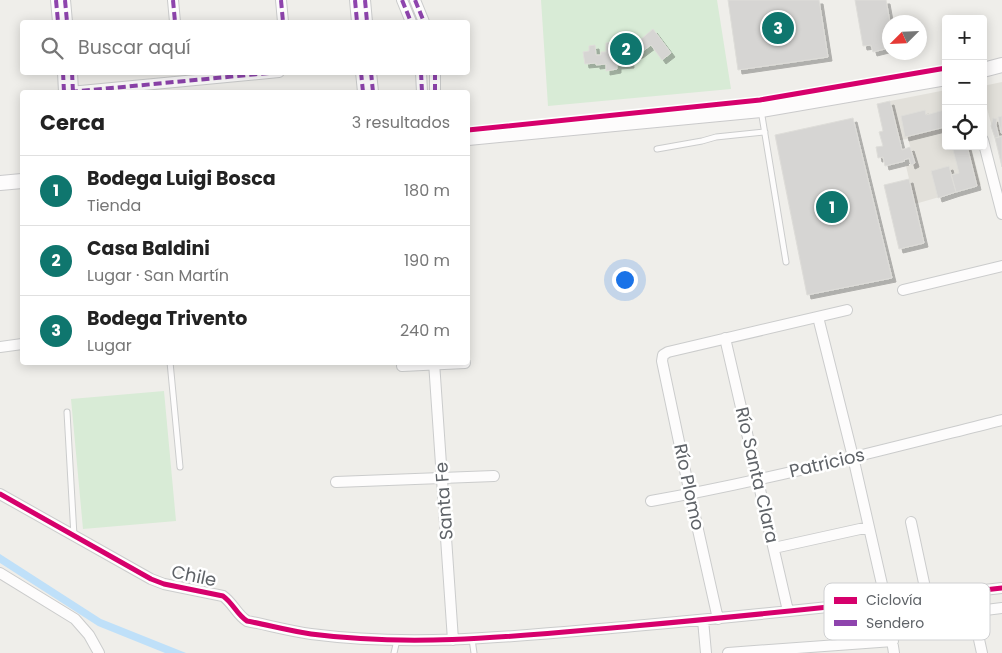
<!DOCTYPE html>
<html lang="es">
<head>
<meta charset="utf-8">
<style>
  body { margin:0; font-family:Poppins,sans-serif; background:#f6f6f6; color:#222 }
  .controls { position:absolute; right:15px; top:15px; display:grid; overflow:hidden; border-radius:5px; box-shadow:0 2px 12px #0003 }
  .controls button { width:45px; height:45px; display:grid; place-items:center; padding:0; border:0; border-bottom:1px solid #e0e0e0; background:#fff; color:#222; font:25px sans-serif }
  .compass { position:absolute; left:882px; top:15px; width:45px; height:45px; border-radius:50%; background:#fff; box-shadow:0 2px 12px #0003; rotate:246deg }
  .you { position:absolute; left:624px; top:279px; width:18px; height:18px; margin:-12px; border:4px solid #fff; border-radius:50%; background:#1a73e8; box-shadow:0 0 0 8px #1a73e833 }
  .badge { display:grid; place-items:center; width:32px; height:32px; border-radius:50%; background:#0f766e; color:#fff; font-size:16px; font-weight:700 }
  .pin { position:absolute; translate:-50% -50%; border:2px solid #fff; box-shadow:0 1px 5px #0006 }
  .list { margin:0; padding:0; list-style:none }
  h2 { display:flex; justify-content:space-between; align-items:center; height:65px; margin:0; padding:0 20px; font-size:21px }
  h2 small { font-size:16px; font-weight:400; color:#767676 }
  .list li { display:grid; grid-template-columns:32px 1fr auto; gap:15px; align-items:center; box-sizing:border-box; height:70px; padding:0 20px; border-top:1px solid #e0e0e0 }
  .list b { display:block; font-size:19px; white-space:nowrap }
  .list p { margin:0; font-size:16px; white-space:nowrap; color:#767676 }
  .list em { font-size:16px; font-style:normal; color:#767676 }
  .icon { flex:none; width:28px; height:28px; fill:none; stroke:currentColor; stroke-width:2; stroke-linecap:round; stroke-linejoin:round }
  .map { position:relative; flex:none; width:1002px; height:653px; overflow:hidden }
  .search { position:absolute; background:#fff; box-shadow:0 2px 12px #0003; left:20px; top:20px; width:450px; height:55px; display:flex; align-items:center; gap:12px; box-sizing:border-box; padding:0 18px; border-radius:5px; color:#767676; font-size:19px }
  .panel { position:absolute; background:#fff; box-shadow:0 2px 12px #0003; left:20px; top:90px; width:450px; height:275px; border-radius:5px }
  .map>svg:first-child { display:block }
</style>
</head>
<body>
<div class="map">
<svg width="1002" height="653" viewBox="0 0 1002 653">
  <defs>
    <filter id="shadow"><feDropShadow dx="4" dy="4" stdDeviation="0" flood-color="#0004"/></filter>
  </defs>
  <rect width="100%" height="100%" fill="#efeeea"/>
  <path fill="#e2e0da" d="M1002,82v54l-7,2 -12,-44v-8z
    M946,90v56h25l10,39 -66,19 -9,-38 9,-3 -7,-24 -8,1 -10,-39z"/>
  <path fill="#d8ebd6" d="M541,0h176l14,89 -183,17z
    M164,391l12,130 -93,8 -12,-130z"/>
  <path fill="#bfe0f9" d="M0,554l101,65 85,34h-21l-67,-27 -98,-63z"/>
  <path fill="#d6d5d3" stroke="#deddd9" filter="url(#shadow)" d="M728,0h91l9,57 -90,13z
    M855,0h31l4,22v20l-6,1 1,6 -12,3 -2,-7 -8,1z
    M653,29l18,24 -9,7 -11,-15 -12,9 -10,1 1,9 -13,1v4l-11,2v-7l-10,1v-2l-11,1 -2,-12 6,-1v-5l6,-1 1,10h5v-3h5v-9l26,-3 1,6z
    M890,101l12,49 8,-3 5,16 -4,2 -2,-7 -5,2 1,1 -20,5 -2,-9 -5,1 -2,-11 7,-1 -4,-14 4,-1 -6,-27z
    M946,102v29l-1,-4 -40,10 -4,-21 24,-6 1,5 18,-5 -2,-7z
    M1002,116v17h-1l-3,-16z
    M853,118l39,160 -85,17 -32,-160z
    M993,118l4,1 -1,6 3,12 -4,1 -4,-12z
    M1002,136v31l-7,-29z
    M952,146h15l10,40 -21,6 -5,-17 8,-2z
    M949,166l7,26 -18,6 -7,-27z
    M909,179l15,64 -25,6 -15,-64z"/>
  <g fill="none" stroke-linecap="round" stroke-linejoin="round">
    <g stroke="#cbcccc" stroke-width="7">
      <path id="lane" d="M761,110l25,152
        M657,149l45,-8 14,-4 49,-5
        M170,362l10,105
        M67,412l7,124
        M472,639l2,14
        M394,653l3,-13"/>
    </g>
    <g stroke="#cbcccc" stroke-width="12">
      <path id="street" d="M56,0l2,22
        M65,0l2,22
        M173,0l2,22
        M281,0l2,22
        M355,0l2,22
        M365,0l2,22
        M402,0l9,22
        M415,0l9,22
        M63,72l1,20
        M72,72l1,20
        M361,72l2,20
        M371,72l2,20
        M421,72l1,20
        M435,72v20
        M70,92l209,-20
        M983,140l19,74
        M903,290l99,-24
        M818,317l35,140 33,145 8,51
        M725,338l63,273
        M0,347l22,-3
        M434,362l19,278
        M402,366l63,-3
        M336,482l158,-6
        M0,494l151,85 13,5 59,12c10,7 14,19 24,25 21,4 43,10 64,13 108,14 216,1 323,-8 123,-11 245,-24 368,-38
        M651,501c118,-21 235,-52 351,-81
        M911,522l16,75
        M774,548l95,-21
        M0,573l75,46 14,16 10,18
        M973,612l9,41
        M718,619l-28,-125 -28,-133 1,-6 5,-3 179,-42
        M703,620l3,33
        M890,622l112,-14
        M728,653l165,-12"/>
    </g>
    <g stroke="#cacacb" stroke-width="16">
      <path id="secondary" d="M983,70l19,-5
        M468,138l293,-28 185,-32
        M0,183l22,-2"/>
    </g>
    <use href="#lane" stroke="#fdfcfc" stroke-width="5"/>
    <use href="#street" stroke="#fdfcfc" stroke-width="10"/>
    <use href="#secondary" stroke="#fdfcfc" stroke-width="14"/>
    <path stroke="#8e44ad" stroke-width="4" stroke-dasharray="8 4" stroke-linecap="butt" d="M56,0l2,22
      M65,0l2,22
      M173,0l2,22
      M281,0l2,22
      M355,0l2,22
      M365,0l2,22
      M402,0l9,22
      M415,0l9,22
      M63,72l1,20
      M72,72l1,20
      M361,72l2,20
      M371,72l2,20
      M421,72l1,20
      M435,72v20
      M70,92l209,-20"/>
    <g stroke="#fff" stroke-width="8">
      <path id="cycleway" d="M468,130l292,-30 186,-32
        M0,494l151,85 13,5 59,12c10,7 14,19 24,25 21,4 43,10 64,13 108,14 216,1 323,-8 123,-11 245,-24 368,-38"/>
    </g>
    <use href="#cycleway" stroke="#d6006c" stroke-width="5"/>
  </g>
  <g text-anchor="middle" stroke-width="5" stroke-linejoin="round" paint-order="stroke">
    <g font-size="18" fill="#5f6368" stroke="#fff">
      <text transform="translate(827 463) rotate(-13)" y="6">Patricios</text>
      <text transform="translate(757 475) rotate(77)" y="6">Río Santa Clara</text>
      <text transform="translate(689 487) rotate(78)" y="6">Río Plomo</text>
      <text transform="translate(444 501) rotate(-94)" y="6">Santa Fe</text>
      <text transform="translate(194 576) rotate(12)" y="6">Chile</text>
    </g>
  </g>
  <rect x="824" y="583" width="166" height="57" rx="8" fill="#fff" stroke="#cfd0d2" stroke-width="1"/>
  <rect x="834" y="597" width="23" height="7" fill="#d6006c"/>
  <rect x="834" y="620" width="23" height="6" fill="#8e44ad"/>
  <g font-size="14" fill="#5f6368">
    <text x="866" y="605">Ciclovía</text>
    <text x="866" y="628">Sendero</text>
  </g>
</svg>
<div class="controls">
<button>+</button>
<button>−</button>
<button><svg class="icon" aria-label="locate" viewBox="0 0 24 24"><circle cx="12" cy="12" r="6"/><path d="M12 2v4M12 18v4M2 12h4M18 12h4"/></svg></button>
</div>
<svg class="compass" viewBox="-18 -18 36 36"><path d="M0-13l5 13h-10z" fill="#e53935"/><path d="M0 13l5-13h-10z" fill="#767676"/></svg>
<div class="you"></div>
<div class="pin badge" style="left:832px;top:207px">1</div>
<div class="pin badge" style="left:626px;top:49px">2</div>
<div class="pin badge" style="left:778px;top:28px">3</div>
<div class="search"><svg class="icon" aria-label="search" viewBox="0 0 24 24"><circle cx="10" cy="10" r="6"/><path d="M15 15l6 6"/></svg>Buscar aquí</div>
<section class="panel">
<h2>Cerca<small>3 resultados</small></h2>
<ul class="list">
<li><span class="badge">1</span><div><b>Bodega Luigi Bosca</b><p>Tienda</p></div><em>180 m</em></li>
<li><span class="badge">2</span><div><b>Casa Baldini</b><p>Lugar · San Martín</p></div><em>190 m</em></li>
<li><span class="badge">3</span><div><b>Bodega Trivento</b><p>Lugar</p></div><em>240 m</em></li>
</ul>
</section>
</div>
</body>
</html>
